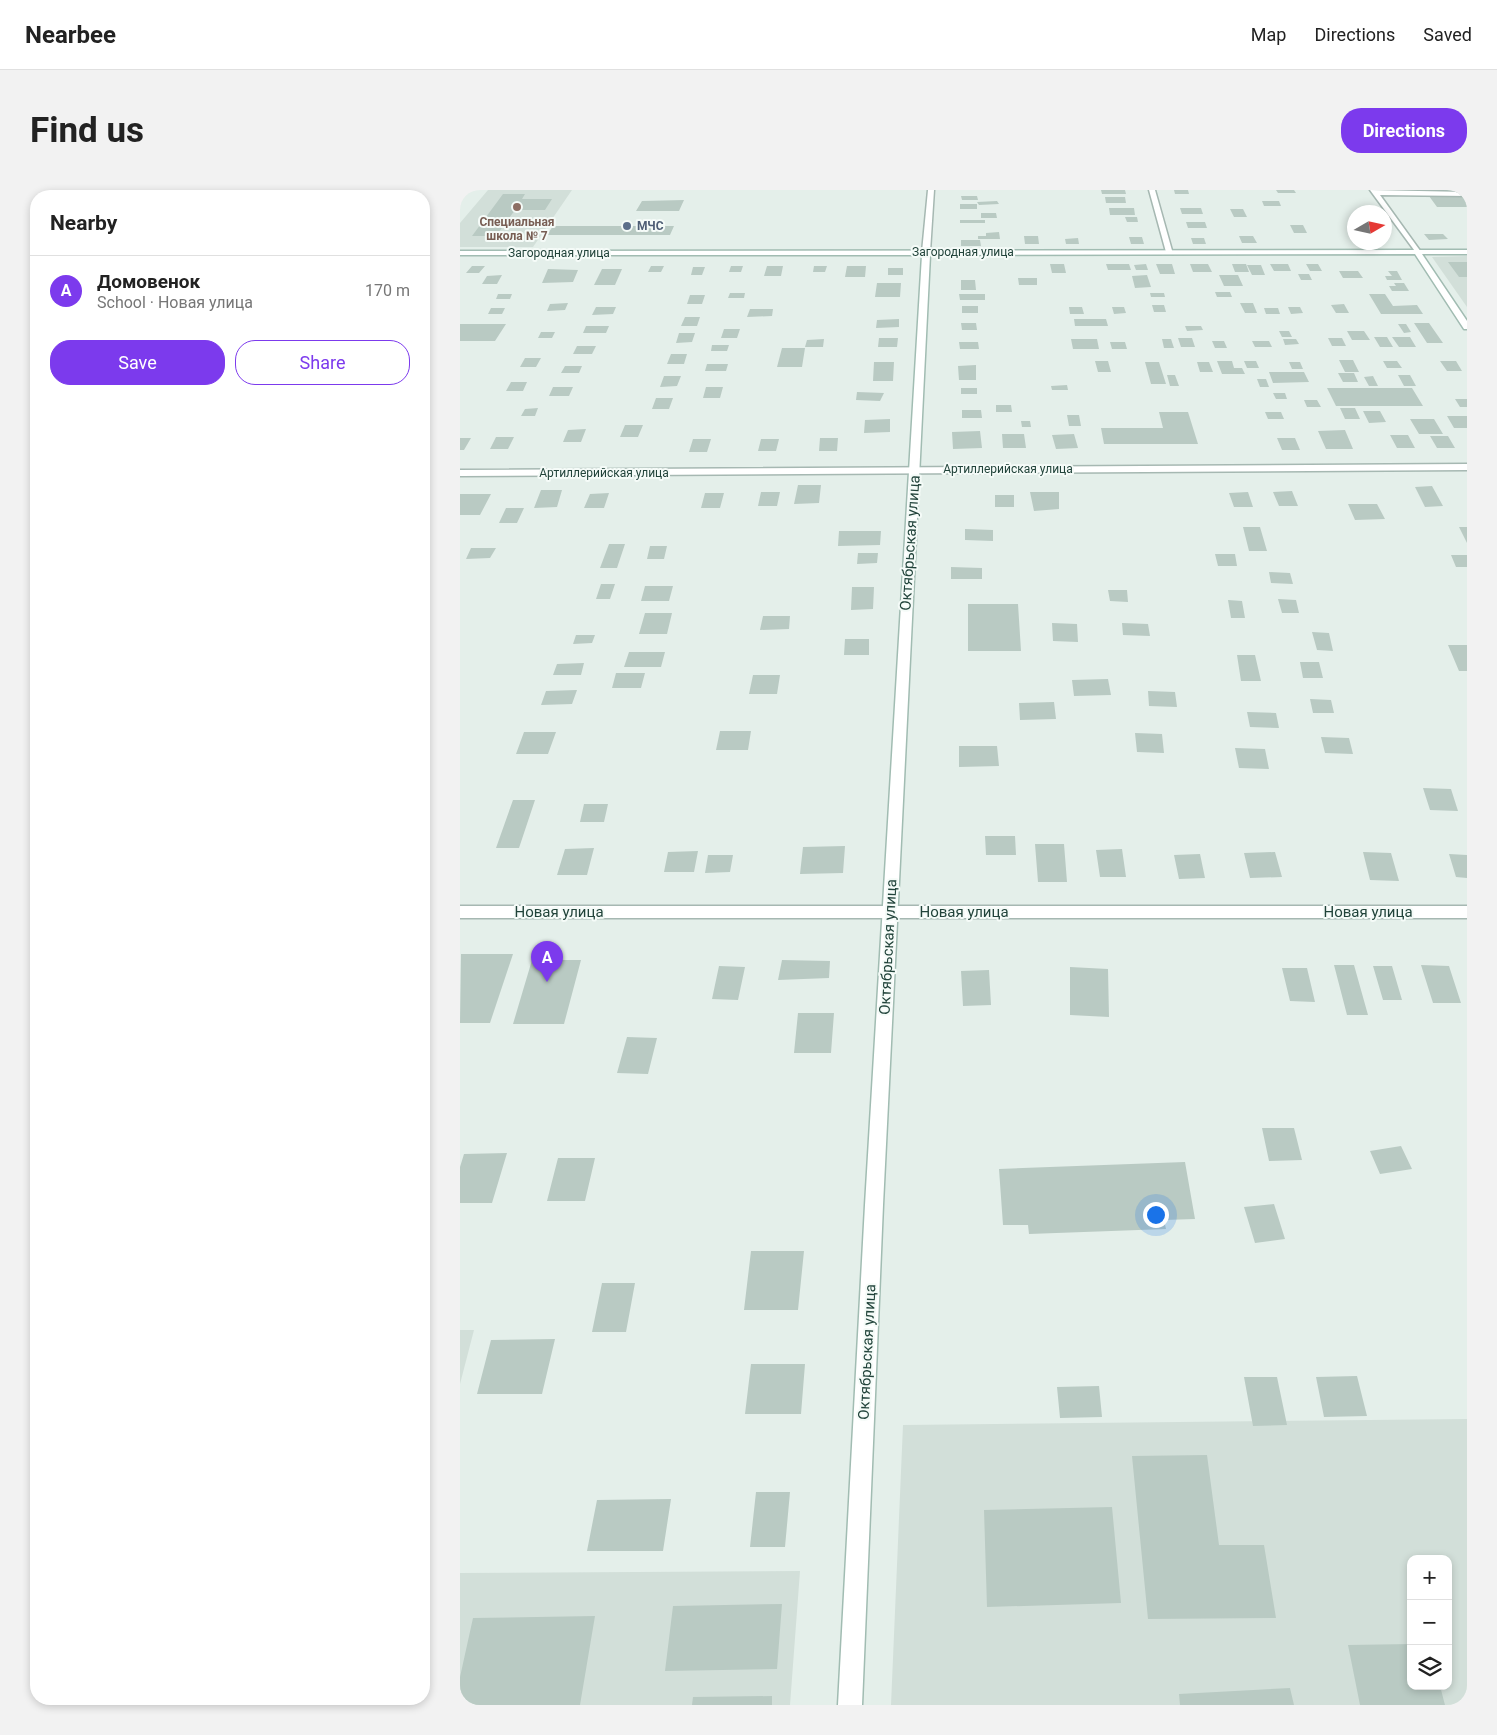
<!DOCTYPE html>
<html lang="en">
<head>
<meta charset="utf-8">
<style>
  body { margin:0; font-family:Roboto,sans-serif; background:#f2f2f2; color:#222 }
  .controls { position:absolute; right:15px; bottom:15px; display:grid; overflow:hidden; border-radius:10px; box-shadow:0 2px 8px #0003 }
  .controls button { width:45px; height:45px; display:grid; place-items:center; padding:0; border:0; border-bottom:1px solid #e0e0e0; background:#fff; color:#222; font:25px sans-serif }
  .compass { position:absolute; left:887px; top:15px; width:45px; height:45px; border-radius:50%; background:#fff; box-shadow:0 2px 8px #0003; rotate:81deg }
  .you { position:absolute; left:695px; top:1024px; width:18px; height:18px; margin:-12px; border:4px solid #fff; border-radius:50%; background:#1a73e8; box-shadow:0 0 0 8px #1a73e833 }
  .badge { display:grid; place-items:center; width:32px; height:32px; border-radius:50%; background:#7c3aed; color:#fff; font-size:16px; font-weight:700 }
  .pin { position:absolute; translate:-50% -41px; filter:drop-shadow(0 1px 2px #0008) }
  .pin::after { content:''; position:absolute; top:26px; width:18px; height:15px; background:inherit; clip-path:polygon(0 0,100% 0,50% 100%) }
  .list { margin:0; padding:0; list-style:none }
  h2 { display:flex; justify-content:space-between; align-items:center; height:65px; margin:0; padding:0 20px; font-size:21px }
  h2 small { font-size:16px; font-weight:400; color:#767676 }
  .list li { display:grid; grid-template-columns:32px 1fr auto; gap:15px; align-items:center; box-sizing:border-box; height:70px; padding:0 20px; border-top:1px solid #e0e0e0 }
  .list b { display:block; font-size:19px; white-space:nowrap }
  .list p { margin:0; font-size:16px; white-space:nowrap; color:#767676 }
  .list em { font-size:16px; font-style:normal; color:#767676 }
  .actions { display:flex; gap:10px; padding:15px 20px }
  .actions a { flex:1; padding:11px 0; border:1px solid #7c3aed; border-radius:20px; text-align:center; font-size:18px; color:#7c3aed }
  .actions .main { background:#7c3aed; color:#fff }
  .icon { flex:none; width:28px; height:28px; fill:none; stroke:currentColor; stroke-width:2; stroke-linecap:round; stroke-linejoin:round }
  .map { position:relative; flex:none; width:1007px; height:1515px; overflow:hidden; border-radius:20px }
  header { display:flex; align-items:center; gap:30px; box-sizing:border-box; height:70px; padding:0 25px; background:#fff; border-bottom:1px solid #e0e0e0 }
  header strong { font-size:24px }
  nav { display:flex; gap:28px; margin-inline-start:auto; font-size:18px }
  .intro { display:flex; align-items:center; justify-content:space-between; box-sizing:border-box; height:120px; padding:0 30px }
  h1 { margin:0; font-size:35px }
  .button { padding:12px 22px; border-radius:20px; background:#7c3aed; color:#fff; font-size:18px; font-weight:700 }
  main { display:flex; gap:30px; padding:0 30px }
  aside { flex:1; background:#fff; border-radius:20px; box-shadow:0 2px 8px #0003 }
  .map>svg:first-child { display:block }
</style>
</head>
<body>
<header>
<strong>Nearbee</strong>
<nav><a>Map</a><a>Directions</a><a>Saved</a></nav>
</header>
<div class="intro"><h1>Find us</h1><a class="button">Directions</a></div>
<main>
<aside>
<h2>Nearby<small></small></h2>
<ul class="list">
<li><span class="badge">A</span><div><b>Домовенок</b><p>School · Новая улица</p></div><em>170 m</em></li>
</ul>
<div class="actions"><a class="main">Save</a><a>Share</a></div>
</aside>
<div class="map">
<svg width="1007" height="1515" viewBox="0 0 1007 1515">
  <rect width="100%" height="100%" fill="#e4efea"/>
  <path fill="#d2dfd9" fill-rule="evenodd" d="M28,0h84l-39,57h-73v-24z
    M1007,66v51l-35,-50z
    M0,1140h14l-14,54z
    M1007,1229v286h-576l12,-280zM951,1369h37v127h-37z
    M340,1381l-10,134h-330v-132z"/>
  <path fill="#b9cac3" d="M641,0h24l1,4h-24z
    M714,0h14l1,4h-14z
    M816,0h18l2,3h-18z
    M43,4h22l-3,5h30l-7,11h-30l-19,26h-24z
    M501,6h16l1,4h-16z
    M969,6h38v11h-30z
    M645,7h20l1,6h-20z
    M224,10l-5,11h-43l6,-10z
    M537,11l2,3 -20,1 -2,-3z
    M802,11h17l2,5h-17z
    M500,14h17v5h-17z
    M649,18h25l1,7h-25z
    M720,18h21l2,6h-21z
    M770,19h13l4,8h-13z
    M521,23h15l1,5h-16z
    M665,27h12l1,5h-11z
    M500,30h25v3h-25z
    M726,32h19l2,6h-19z
    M830,35h13l4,8h-13z
    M93,36h121l-4,9h-123z
    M539,42l1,7h-22v-3h8v-3z
    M964,44h19l5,5 -19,1z
    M564,46h14l1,8h-14z
    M779,46h14l4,7h-15z
    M669,47h13l2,7h-13z
    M618,48l1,6h-13l-1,-5z
    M731,48h13l2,6h-13z
    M501,50h19l1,6h-20z
    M988,72h19v15h-8z
    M590,74h14l2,9h-14z
    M646,74h23l2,6h-23z
    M686,74l2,6h-12l-2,-5z
    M696,74h16l3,10h-15z
    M730,74h18l4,8h-19z
    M772,74h14l3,8h-14z
    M810,74h18l3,7h-17z
    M846,74h12l4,7h-12z
    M787,75h14l4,10h-13z
    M12,76h13l-6,7h-13z
    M191,76h13l-3,6h-13z
    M271,76h12l-2,6h-12z
    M307,76h16l-2,10h-17z
    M354,76h13l-2,6h-12z
    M387,76h19l-1,11h-20z
    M233,77h12l-3,8h-11z
    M428,78h15v7h-15z
    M88,79l30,1 -5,12 -31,1z
    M142,79h20l-7,16h-21z
    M879,81h19l5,7h-20z
    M928,81h9l5,9h-15l-2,-4h7z
    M838,84h11l3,6h-11z
    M42,85l-5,9h-15l5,-8z
    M687,85l4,12 -16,1 -3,-12z
    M759,85h19l5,11h-19z
    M558,88h19v7h-18z
    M501,90h14l1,10h-15z
    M417,93h24l-1,14h-25z
    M934,93h10l5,8h-17l-3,-5h7z
    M755,102h15l2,5h-15z
    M270,103h15l-1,5h-16z
    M690,103h14l1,4h-14z
    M38,104h14l-2,5h-14z
    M499,104h26v6h-25z
    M909,104h16l8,12 24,-1 6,9h-42z
    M230,105h15l-3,9h-15z
    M108,113l-3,7 -18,1 3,-7z
    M780,113h13l4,10h-12z
    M884,114l5,9h-13l-5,-8z
    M692,115h12l2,7h-12z
    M502,116h16v7h-16z
    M136,117h20l-3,7 -21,1z
    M609,117h13l2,7h-14z
    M652,117h12l2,6 -12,1z
    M828,117h12l3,6 -12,1z
    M31,118h14l-3,6h-14z
    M804,118h14l2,6h-14z
    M290,119h23l-1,7 -25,1z
    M225,127h15l-3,9h-16z
    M439,129v8l-23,1 1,-8z
    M614,129h32l2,7h-33z
    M501,133h15l1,7h-15z
    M954,133h15l14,20h-16z
    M0,134h46l-11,17h-35z
    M938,134h8l5,8 -7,1z
    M126,136h23l-3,7h-23z
    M725,136h16l2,4 -16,1z
    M264,139h16l-3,9h-16z
    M819,141h10l3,6h-10z
    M887,141h17l6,9h-18z
    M81,142h14l-3,6h-14z
    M219,143h16l-3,9 -16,1z
    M914,147h13l6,10h-13z
    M932,147h18l6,10h-17z
    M419,148h19l-1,9h-19z
    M718,148h14l3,9h-14z
    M868,148h14l4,8h-14z
    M364,149l-1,8h-18l2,-7z
    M611,149h26l2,10h-26z
    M702,149h9l3,9h-10z
    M823,149h13l3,5 -14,1z
    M752,151h12l3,7h-12z
    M792,151h17l3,6h-17z
    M499,152h19l1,7h-19z
    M650,152h15l2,7h-15z
    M252,155h17l-2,6h-16z
    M117,156h19l-4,8h-19z
    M322,158h23l-3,19h-25z
    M211,164h16l-3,10h-17z
    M65,168h16l-5,9h-16z
    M879,170h14l6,12h-14z
    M635,171h13l3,11h-13z
    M757,171h15l2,7h8l3,6h-23z
    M784,171h12l3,7h-12z
    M923,171h14l5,7h-15z
    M980,171h16l6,10h-15z
    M414,172h20l-1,19h-20z
    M685,172h14l7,22h-15z
    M737,172h12l4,10h-13z
    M829,172h11l3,7h-11z
    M247,174h21l-2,7h-21z
    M516,175v15h-17l-1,-14z
    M105,176h17l-3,7h-18z
    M809,182h35l5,10 -36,1z
    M878,183h16l4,9h-15z
    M707,185h8l4,11h-9z
    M938,185h12l6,11h-12z
    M204,186h17l-4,10 -17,1z
    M913,186l5,10h-9l-5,-9z
    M797,189h9l3,8h-9z
    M51,192h16l-4,9h-17z
    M607,195l1,5h-16l-1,-4z
    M93,197h20l-4,9h-20z
    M246,197h17l-3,11h-17z
    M501,198h16v6h-16z
    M867,198h85l11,18h-87z
    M397,202l27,1 -4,8 -24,-1z
    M813,203h12l2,6h-11z
    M196,208h17l-4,11h-17z
    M995,209h12v8h-7z
    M844,210h13l4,7h-14z
    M536,215h15l1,7h-16z
    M78,218l-3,8h-14l4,-7z
    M880,218h15l5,11h-15z
    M502,220h19l1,8h-20z
    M903,221h17l6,11 -17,1z
    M699,222h29l10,32h-94l-3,-16h62z
    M805,222h16l3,7h-16z
    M607,225h12l2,11h-12z
    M987,226h20v12h-13z
    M430,229v13l-26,1 1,-13z
    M950,229h24l9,15h-24z
    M561,231h9l1,6h-9z
    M165,235h18l-5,12h-18z
    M126,239l-5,13h-18l5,-12z
    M885,240l8,19h-27l-8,-18z
    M520,241l2,17 -29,1 -1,-17z
    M542,244h22l2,14h-23z
    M614,244l4,14 -22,1 -4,-14z
    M930,245h18l7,13h-18z
    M970,246h18l7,12h-18z
    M36,247h18l-6,12h-18z
    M0,248h11l-7,12h-4z
    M360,248h18l-1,13h-18z
    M817,248h18l5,12h-18z
    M233,249h18l-4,13h-18z
    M301,249h18l-3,12h-18z
    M338,295h23l-2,18 -25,1z
    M972,296l11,20 -18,1 -10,-20z
    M81,300h21l-5,17 -23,1z
    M832,301l6,15h-19l-6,-14z
    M301,302h19l-3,14h-19z
    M570,302h29v17l-25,2z
    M788,302l5,15h-19l-5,-14z
    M149,303l-5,15h-20l6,-14z
    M245,303h19l-4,15h-19z
    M0,304h31l-11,21h-20z
    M535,305h19v12h-19z
    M888,314h29l8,15 -30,1z
    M46,318h18l-7,15h-18z
    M783,337h17l7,24h-18z
    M999,337h8v16z
    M505,339l28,1v11l-28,-1z
    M379,341h42l-1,14 -42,1z
    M149,354h16l-8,24h-17z
    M190,356h17l-3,13h-17z
    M11,358h25l-6,10 -24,1z
    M398,363h20l-1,10 -20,1z
    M755,364h20l2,12h-19z
    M991,365h16v12h-11z
    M491,377l31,1v11h-31z
    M809,382l21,1 3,11 -22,-1z
    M141,394h14l-5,15h-14z
    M185,396h28l-4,15h-28z
    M392,397h22l-1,22 -22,1z
    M648,400h19l1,12 -18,-1z
    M818,409l18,1 3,13h-17z
    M768,410l14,1 3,17h-14z
    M508,414h50l3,47h-53z
    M185,423h27l-5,21h-28z
    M303,426h27l-1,13 -29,1z
    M592,433l25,1 1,18 -25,-1z
    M662,433l26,1 2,12 -27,-1z
    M852,442l17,1 4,18 -16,-1z
    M116,445h19l-3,8 -19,1z
    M385,449h24v16h-25z
    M988,455h19v26h-8z
    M169,462h36l-4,15h-37z
    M777,465h18l6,26h-20z
    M840,472h19l4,16h-20z
    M124,473l-3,12h-28l4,-11z
    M156,483h29l-4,15h-29z
    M293,485h27l-3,19h-28z
    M648,489l3,16 -37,1 -2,-16z
    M117,500l-5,14 -31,1 5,-14z
    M688,501l27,1 2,15 -28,-1z
    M850,509l21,1 3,13h-21z
    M594,512l2,17 -36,1 -1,-17z
    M787,522l29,1 3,15 -29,-1z
    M260,541h31l-3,19h-32z
    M64,542h32l-8,22h-32z
    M675,543l27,1 2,19 -27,-1z
    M861,547l28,1 4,16 -28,-1z
    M499,556h38l2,20 -40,1z
    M775,558l30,1 4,20 -30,-1z
    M963,598l28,1 7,22 -28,-1z
    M53,610h22l-16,48h-23z
    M124,614h24l-4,18h-24z
    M525,646h30l1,19h-30z
    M575,654h29l3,38h-29z
    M385,656l-2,27 -43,1 3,-27z
    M134,658l-7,27h-30l8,-26z
    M662,659l4,28h-26l-4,-27z
    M238,661l-4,21h-30l4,-20z
    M815,662l7,25 -32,1 -6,-25z
    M903,662l28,1 8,28 -29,-1z
    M740,664l5,24 -26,1 -5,-24z
    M989,664l18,1v23l-11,-1z
    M248,665h25l-3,17 -25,1z
    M1,764h52l-23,69h-30z
    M72,770h49l-17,64h-51z
    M322,770l48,1 -1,17 -51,2z
    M874,775h20l14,50h-21z
    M961,775l28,1 12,37h-28z
    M259,776l26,1 -7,33 -26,-1z
    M913,776h19l10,34h-19z
    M610,777l38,2 1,48 -39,-2z
    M822,778h25l8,34 -25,-1z
    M529,780l2,35 -28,1 -2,-35z
    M338,823h36l-3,40h-37z
    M167,847l30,1 -9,36 -31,-1z
    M802,938h32l8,32 -33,1z
    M941,956l11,23 -32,5 -10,-23z
    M47,963l-15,50h-32v-36l4,-13z
    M98,968h37l-10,43h-38z
    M725,972l10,57 -31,1 2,9 -137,5 -1,-9h-25l-4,-56z
    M814,1014l11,35 -30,4 -11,-36z
    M291,1061h53l-6,59h-54z
    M142,1093h33l-9,49h-34z
    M95,1149l-13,55h-65l14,-54z
    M291,1174h54l-4,50h-56z
    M897,1186l10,40 -43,1 -8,-40z
    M784,1187h33l10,48 -34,1z
    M639,1196l3,31 -42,1 -3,-31z
    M747,1265l12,90h45l12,73 -128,1 -16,-163z
    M296,1302h34l-5,55h-35z
    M211,1309l-8,52h-76l10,-51z
    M652,1317l9,96 -134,4 -3,-97z
    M322,1414l-5,65 -112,2 8,-65z
    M135,1426l-15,89h-120v-28l13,-59z
    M951,1454v42h29l5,19h-85l-12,-60z
    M830,1498l4,17h-114l-1,-11z
    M312,1506v9h-80l1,-8z"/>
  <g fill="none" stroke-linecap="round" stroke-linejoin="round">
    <g stroke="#a6b8b2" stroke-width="3">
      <path id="street" d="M468,0h6l-4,62 -4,2 -4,-2z
        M689,0h6l18,64 -7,-2z
        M910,0l97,2v4l-87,-1 41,57 -4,2z
        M1007,274v6l-1007,6v-6z
        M0,716h1007v12h-1007z"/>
    </g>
    <g stroke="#a1bcb2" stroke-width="3">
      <path id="secondary" d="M957,60h50v4h-45l45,67v8h-3l-49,-75 -485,1 -47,950 -21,500h-24l27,-500 57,-950h-462v-4z"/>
    </g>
    <use href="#street" fill="#fff" fill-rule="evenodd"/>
    <use href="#secondary" fill="#fff" fill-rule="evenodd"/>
  </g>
  <circle fill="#8d6e63" stroke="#f5fbf8" stroke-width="2" cx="57" cy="17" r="5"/>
  <circle fill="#5c6f8a" stroke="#f5fbf8" stroke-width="2" cx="167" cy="36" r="5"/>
  <g text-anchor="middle" stroke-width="4" stroke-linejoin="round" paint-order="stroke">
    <g font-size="12" font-weight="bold" fill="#785e54" stroke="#f5fbf8">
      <text x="57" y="36">Специальная<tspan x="57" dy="14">школа № 7</tspan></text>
    </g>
    <g font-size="12" font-weight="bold" fill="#4e5e75" stroke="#f5fbf8" text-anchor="start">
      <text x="177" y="40">МЧС</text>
    </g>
    <g font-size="12" fill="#21433a" stroke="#f5fbf8">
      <text x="503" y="66">Загородная улица</text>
      <text x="99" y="67">Загородная улица</text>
      <text x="548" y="283">Артиллерийская улица</text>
      <text x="144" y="287">Артиллерийская улица</text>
    </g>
    <g font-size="15" fill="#21433a" stroke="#f5fbf8">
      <text transform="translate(450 353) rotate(-86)" y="5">Октябрьская улица</text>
      <text x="99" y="727">Новая улица</text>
      <text x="504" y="727">Новая улица</text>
      <text x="908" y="727">Новая улица</text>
      <text transform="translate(428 757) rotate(-87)" y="5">Октябрьская улица</text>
      <text transform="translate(407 1162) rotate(-87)" y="5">Октябрьская улица</text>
    </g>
  </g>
</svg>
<div class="controls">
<button>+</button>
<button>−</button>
<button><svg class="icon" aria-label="layers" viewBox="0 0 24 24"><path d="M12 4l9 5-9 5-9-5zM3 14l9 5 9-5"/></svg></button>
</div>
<svg class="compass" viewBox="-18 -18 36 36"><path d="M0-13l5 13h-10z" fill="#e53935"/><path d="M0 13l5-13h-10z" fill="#767676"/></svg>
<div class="you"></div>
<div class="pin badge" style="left:87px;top:792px">A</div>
</div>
</main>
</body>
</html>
